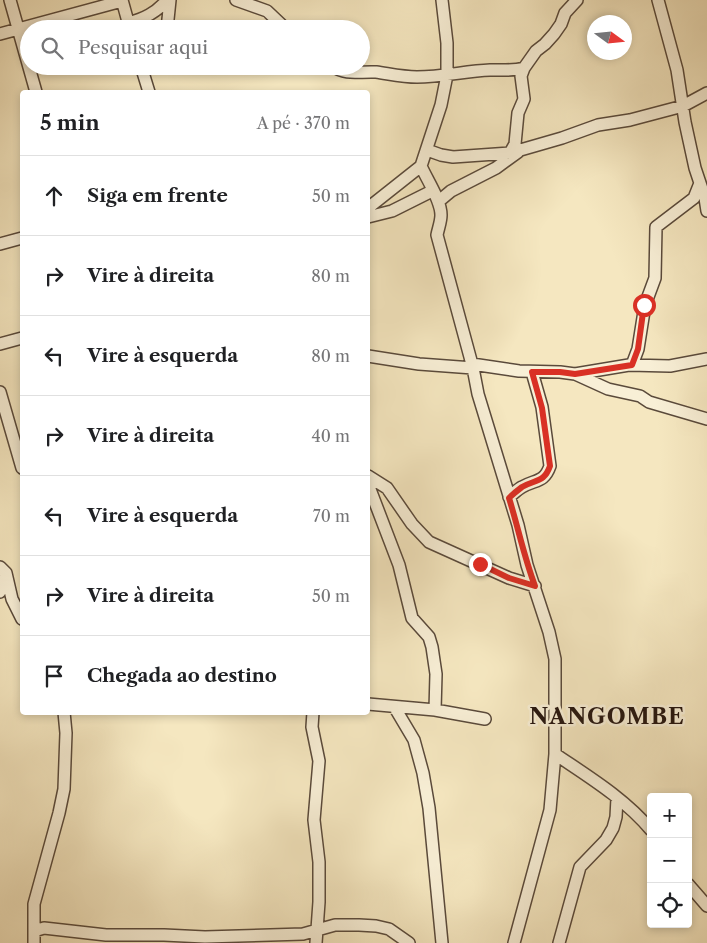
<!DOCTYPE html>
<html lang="pt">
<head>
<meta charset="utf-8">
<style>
  body { margin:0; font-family:"Libre Caslon Text",serif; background:#f2f2f2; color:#202124 }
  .controls { position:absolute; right:15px; bottom:15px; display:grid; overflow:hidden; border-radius:5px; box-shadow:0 2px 8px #0003 }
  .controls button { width:45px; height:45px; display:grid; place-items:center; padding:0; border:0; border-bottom:1px solid #e0e0e0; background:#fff; color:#202124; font:25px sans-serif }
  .compass { position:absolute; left:587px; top:15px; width:45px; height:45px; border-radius:50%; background:#fff; box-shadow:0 2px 8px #0003; rotate:105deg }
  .stop { position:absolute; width:15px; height:15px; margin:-11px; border:4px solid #d93025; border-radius:50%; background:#fff }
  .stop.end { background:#d93025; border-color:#fff; box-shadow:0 1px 5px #0008 }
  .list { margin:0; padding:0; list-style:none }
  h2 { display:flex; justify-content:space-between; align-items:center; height:65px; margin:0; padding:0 20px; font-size:21px }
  h2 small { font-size:16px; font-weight:400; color:#757577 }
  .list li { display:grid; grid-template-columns:32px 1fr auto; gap:15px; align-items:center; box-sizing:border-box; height:80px; padding:0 20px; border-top:1px solid #e0e0e0 }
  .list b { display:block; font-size:19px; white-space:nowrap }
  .list em { font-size:16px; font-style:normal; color:#757577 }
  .icon { flex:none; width:28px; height:28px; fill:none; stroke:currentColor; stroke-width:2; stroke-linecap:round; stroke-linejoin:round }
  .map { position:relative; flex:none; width:707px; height:943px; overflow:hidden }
  .search { position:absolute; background:#fff; box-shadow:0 2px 8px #0003; left:20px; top:20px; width:350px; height:55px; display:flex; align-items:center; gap:12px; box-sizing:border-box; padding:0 18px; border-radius:28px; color:#757577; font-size:19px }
  .panel { position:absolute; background:#fff; box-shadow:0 2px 8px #0003; left:20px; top:90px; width:350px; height:625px; border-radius:5px }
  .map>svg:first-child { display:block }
</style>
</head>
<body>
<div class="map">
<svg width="707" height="943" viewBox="0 0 707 943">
  <rect width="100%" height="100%" fill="#f5e7c0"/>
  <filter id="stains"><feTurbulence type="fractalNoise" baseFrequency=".004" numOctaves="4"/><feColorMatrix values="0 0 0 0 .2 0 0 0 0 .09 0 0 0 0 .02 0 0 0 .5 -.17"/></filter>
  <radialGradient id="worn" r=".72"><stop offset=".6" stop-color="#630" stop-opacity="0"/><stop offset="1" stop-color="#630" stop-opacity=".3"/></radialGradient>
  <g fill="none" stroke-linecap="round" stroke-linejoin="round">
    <g stroke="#5a4a3b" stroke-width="14">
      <path id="minor" d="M10,0l26,92
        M122,0l8,29
        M236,0l31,11 19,18
        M442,0l5,43v32l-6,30 -20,61c6,14 20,34 20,49 0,7 -3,14 -4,20l36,133 5,26 40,131 9,40 22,67 6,27v95l-5,56 -36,133
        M658,0l19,70 8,52 10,46 10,30 2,13
        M128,23c16,-4 28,-10 39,-23
        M167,29l3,-29
        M0,34l122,-33
        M141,66l8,26
        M332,66c15,10 27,5 44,6 14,2 27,5 41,5 25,0 49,-6 73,-7 12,0 22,1 34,-2
        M427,150l14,5 12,2 57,-4 52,-15 36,-13 32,-5 53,-14 24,-13
        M510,153l5,-9 3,-31 6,-14 -3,-23 3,-8 12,-17 9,-7 9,-10 7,-10 4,-11 12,-13
        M439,201l12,-10 45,-23 22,-16
        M368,208l53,-42
        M368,217l24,-6 40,-20
        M0,244l22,-6
        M0,344l22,-6
        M368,356l51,8 54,4
        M472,364l47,7 41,1 15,2 54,-9 41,1 37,-7
        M632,365l6,-16 7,-44 10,-27 1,-51 38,-29 6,-15
        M575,374l33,15 32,7 9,6 58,17
        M0,392l22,76
        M368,476l19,12 25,36 17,18 80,36 26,8
        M368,484l31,81 13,53 17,19 3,10 4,27 -1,36
        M509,497c4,-3 9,-8 13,-10 14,-8 22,-4 28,-21l-8,-59 -10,-35
        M0,567l6,6 6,26 10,20
        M0,592l6,-17
        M368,704l67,6 50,9
        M395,708l19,32 9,33 6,35 13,135
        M313,712l-1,15 7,34 -5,59 5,42v40l-3,41
        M555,754c34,23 69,44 96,76
        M688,884l19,22
        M34,931l10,-3 62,7h58l41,2 98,-3 32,-9h24l17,1 13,3 20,14
        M34,943v-39l25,-91 5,-24 2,-56 -2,-21
        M559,943l21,-76 26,-27 7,-12 3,-11 1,-19"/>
    </g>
    <use href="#minor" stroke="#f8efd6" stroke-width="11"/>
  </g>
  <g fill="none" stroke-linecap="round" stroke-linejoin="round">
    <path stroke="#d93025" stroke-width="6" d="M480,564l29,14 26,8c-11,-29 -17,-59 -26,-88 4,-4 9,-8 13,-11 14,-8 22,-4 28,-21l-8,-58 -10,-36h28l15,2 57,-9 6,-16 6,-44"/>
  </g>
  <g text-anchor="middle" stroke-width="5" stroke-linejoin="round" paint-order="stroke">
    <g font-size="22" font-weight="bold" letter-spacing="1" fill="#26160f" stroke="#f8efd6">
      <text x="607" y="724">NANGOMBE</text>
    </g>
  </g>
  <rect width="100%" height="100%" filter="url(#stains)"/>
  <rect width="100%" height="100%" fill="url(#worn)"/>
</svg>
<div class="controls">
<button>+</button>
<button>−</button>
<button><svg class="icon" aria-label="locate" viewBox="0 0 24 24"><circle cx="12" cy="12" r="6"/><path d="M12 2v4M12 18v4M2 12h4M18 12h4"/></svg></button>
</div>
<svg class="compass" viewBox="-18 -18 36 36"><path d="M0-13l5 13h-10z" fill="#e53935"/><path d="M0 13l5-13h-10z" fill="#757577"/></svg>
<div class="stop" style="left:644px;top:305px"></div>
<div class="stop end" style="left:480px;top:564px"></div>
<div class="search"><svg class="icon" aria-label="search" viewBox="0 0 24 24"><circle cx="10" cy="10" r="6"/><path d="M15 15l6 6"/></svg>Pesquisar aqui</div>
<section class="panel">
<h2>5 min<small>A pé · 370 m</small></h2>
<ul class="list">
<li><svg class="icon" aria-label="ahead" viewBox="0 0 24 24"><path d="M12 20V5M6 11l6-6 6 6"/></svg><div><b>Siga em frente</b></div><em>50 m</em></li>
<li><svg class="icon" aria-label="right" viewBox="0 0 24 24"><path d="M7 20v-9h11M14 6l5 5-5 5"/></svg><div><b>Vire à direita</b></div><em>80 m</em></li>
<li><svg class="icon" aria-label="left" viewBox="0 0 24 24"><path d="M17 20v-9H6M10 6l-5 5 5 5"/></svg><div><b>Vire à esquerda</b></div><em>80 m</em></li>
<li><svg class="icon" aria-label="right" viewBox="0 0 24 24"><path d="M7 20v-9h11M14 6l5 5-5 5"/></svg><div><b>Vire à direita</b></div><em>40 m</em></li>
<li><svg class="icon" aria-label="left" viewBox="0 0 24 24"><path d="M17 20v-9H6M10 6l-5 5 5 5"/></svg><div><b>Vire à esquerda</b></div><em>70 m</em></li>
<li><svg class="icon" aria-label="right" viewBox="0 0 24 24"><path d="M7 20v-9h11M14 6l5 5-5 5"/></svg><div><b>Vire à direita</b></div><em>50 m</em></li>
<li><svg class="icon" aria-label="arrive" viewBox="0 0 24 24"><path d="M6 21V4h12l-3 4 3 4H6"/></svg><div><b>Chegada ao destino</b></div></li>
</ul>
</section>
</div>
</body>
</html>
